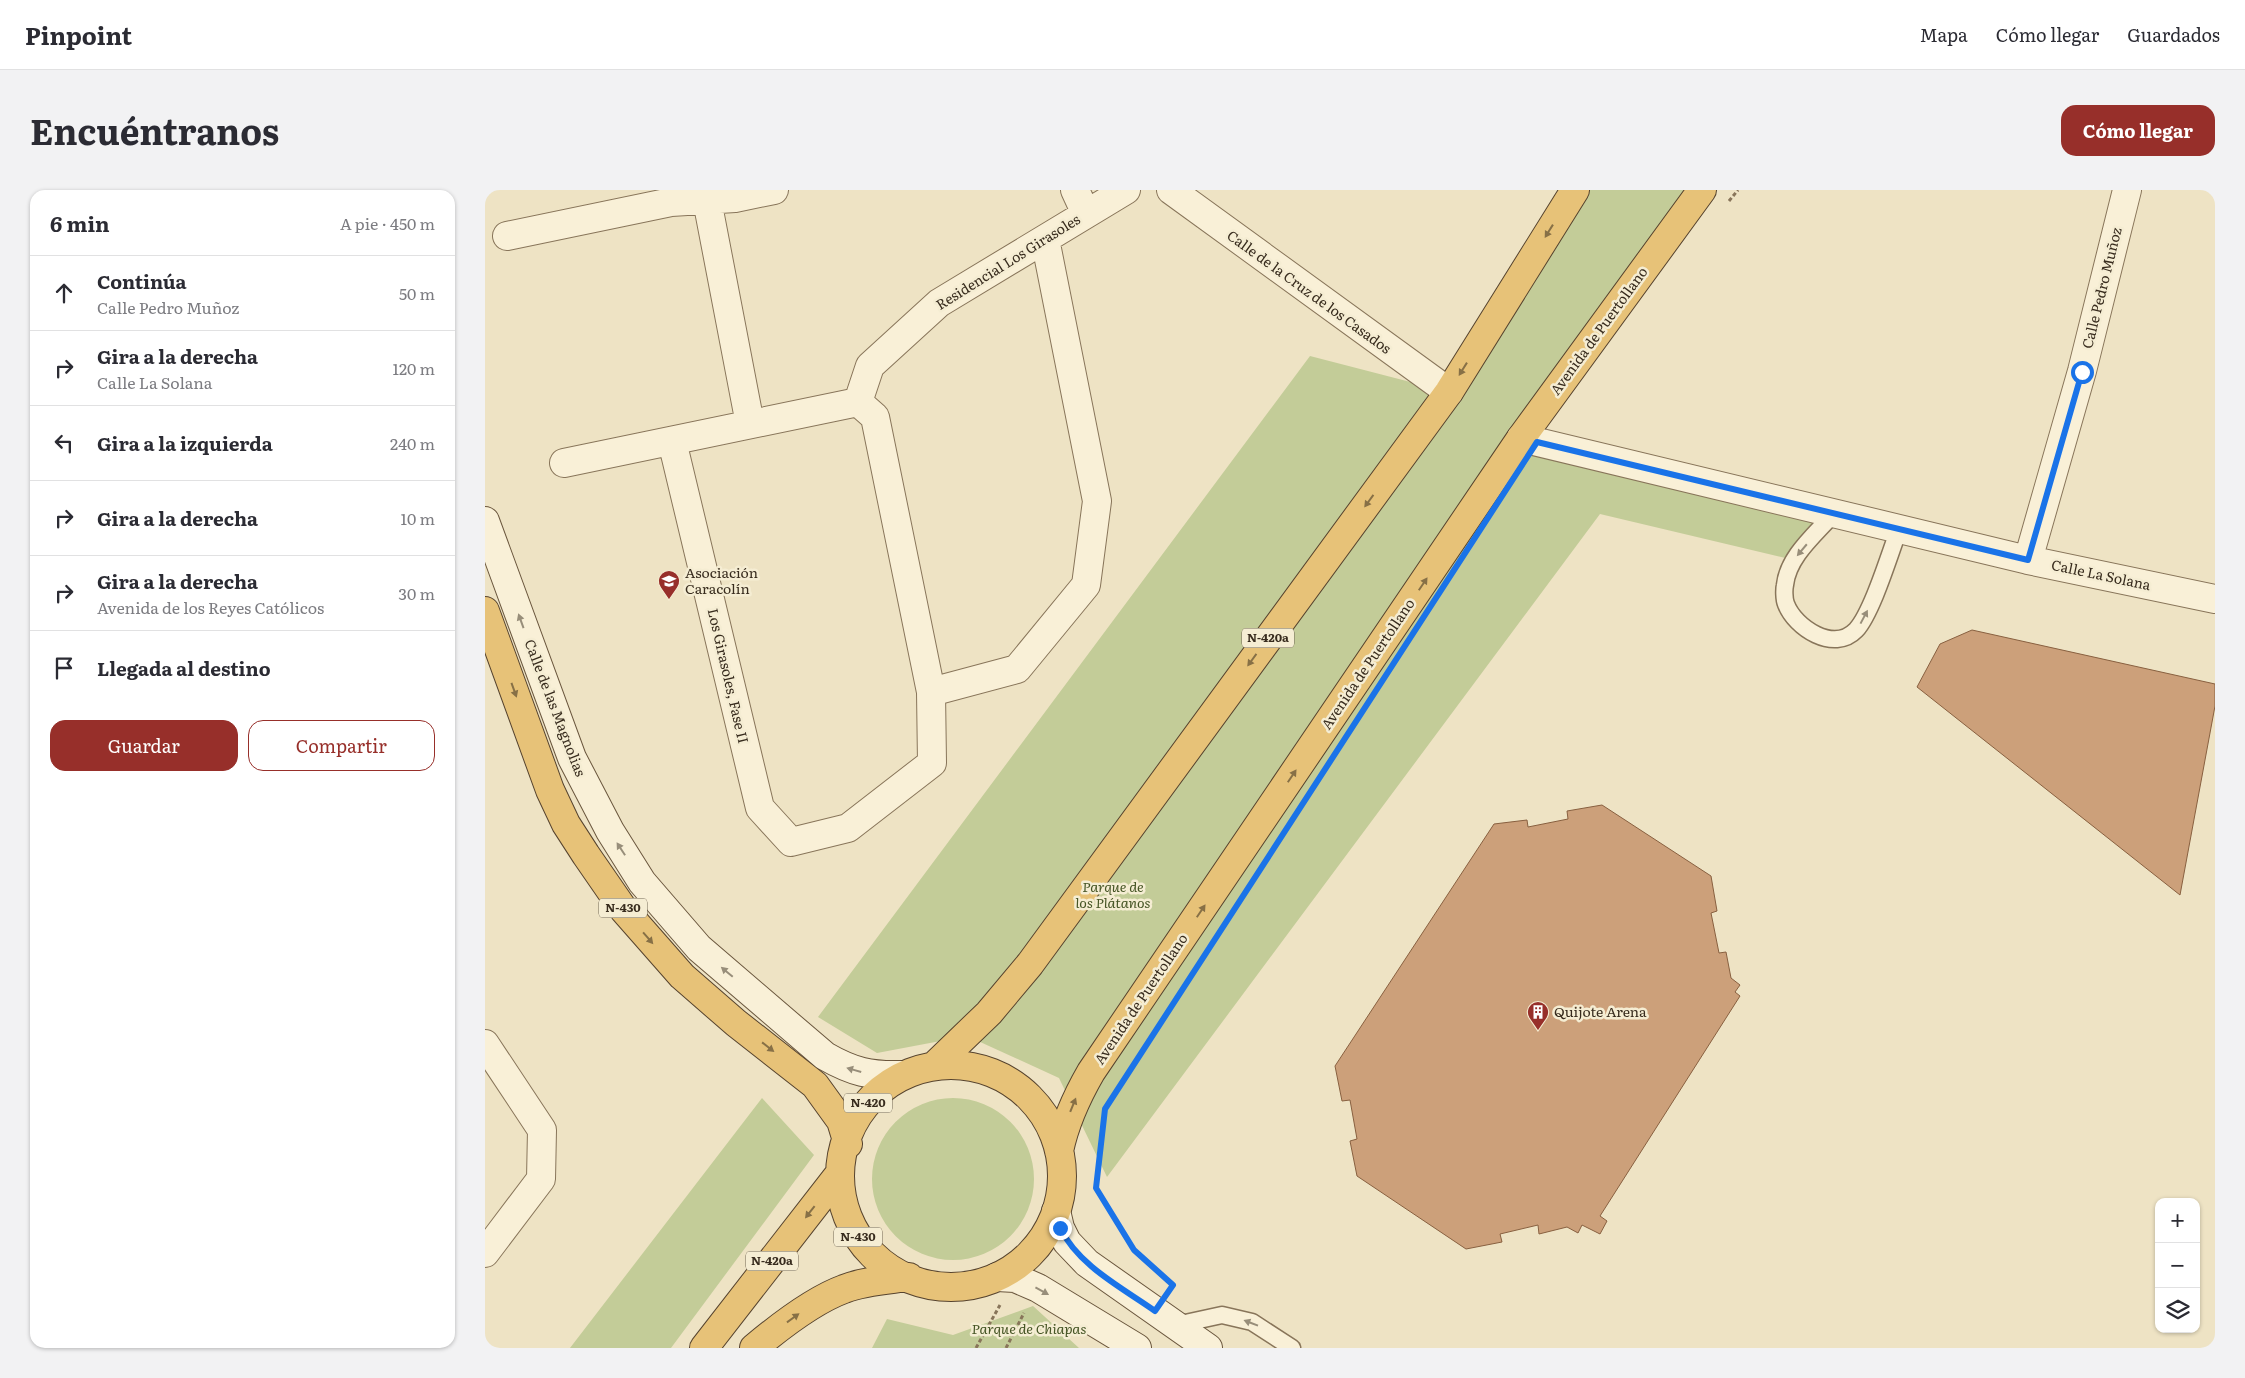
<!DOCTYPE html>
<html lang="es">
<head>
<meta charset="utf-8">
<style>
  body { margin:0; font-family:Literata,serif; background:#f2f2f3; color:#2b2b33 }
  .controls { position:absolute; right:15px; bottom:15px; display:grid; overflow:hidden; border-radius:10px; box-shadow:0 1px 4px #0004 }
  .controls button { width:45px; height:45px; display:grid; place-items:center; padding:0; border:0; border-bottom:1px solid #e1e1e2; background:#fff; color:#2b2b33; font:25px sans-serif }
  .stop { position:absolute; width:15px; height:15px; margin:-11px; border:4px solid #1a73e8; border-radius:50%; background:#fff }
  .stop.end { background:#1a73e8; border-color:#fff; box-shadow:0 1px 5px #0008 }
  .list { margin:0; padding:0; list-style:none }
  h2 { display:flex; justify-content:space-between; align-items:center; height:65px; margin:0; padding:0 20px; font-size:21px }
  h2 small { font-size:16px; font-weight:400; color:#7c7c81 }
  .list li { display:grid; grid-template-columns:32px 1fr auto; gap:15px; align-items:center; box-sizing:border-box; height:75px; padding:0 20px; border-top:1px solid #e1e1e2 }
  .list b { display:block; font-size:19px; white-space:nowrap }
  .list p { margin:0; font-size:16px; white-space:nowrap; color:#7c7c81 }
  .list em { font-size:16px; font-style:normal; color:#7c7c81 }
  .actions { display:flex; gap:10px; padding:15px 20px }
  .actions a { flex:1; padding:11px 0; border:1px solid #972f2a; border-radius:15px; text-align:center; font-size:18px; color:#972f2a }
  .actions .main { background:#972f2a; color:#fff }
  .icon { flex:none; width:28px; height:28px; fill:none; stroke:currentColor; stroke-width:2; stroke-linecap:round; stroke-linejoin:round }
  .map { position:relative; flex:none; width:1730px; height:1158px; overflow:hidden; border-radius:15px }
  header { display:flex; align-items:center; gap:30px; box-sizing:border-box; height:70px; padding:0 25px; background:#fff; border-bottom:1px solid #e1e1e2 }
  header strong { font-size:24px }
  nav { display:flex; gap:28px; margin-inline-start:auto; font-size:18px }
  .intro { display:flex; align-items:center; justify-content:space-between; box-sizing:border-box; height:120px; padding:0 30px }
  h1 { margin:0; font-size:35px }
  .button { padding:12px 22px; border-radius:15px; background:#972f2a; color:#fff; font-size:18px; font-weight:700 }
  main { display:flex; gap:30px; padding:0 30px }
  aside { flex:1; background:#fff; border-radius:15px; box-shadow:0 1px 4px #0004 }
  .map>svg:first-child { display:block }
</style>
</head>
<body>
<header>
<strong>Pinpoint</strong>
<nav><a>Mapa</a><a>Cómo llegar</a><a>Guardados</a></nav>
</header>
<div class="intro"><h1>Encuéntranos</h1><a class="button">Cómo llegar</a></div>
<main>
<aside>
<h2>6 min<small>A pie · 450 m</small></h2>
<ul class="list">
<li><svg class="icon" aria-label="ahead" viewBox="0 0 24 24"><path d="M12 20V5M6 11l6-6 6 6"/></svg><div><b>Continúa</b><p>Calle Pedro Muñoz</p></div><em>50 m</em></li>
<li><svg class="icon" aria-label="right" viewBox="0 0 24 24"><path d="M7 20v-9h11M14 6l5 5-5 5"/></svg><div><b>Gira a la derecha</b><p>Calle La Solana</p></div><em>120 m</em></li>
<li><svg class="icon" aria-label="left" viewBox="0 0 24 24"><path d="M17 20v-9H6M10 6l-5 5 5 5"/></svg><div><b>Gira a la izquierda</b></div><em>240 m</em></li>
<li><svg class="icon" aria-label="right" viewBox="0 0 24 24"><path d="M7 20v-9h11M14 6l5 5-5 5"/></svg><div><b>Gira a la derecha</b></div><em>10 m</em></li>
<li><svg class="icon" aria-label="right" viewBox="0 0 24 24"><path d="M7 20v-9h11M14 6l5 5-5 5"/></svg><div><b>Gira a la derecha</b><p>Avenida de los Reyes Católicos</p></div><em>30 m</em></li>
<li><svg class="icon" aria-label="arrive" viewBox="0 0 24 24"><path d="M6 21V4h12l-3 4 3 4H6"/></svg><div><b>Llegada al destino</b></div></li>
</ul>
<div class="actions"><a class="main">Guardar</a><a>Compartir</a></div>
</aside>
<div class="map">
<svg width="1730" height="1158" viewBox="0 0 1730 1158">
  <rect width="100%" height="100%" fill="#eee3c4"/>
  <path fill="#c3cc98" d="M1095,0h112l-170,248 312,75 -40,47 -194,-46 -493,663 -48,-99 -92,-42 -90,17 -59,-36 492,-661 139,36z
    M387 989a81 81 0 1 1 162 0a81 81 0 1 1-162 0Z
    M277,908l52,57 -143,193h-101z
    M548,1116l46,42h-207l15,-29 66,16z"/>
  <path fill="#cca07a" stroke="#886040" d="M1487,440l243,54v22l-35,189 -263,-208 23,-43z
    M1117,615l109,71 6,35 -6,2 8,40 7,-1 5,26 9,7 -5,7 5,4 -140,220 7,5 -7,13 -18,-9 -4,8 -11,-6 -28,7 -1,-9 -38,9 2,8 -36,7 -109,-73 -7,-35 7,-2 -7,-39 -8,1 -7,-35 159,-242 33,-4 1,7 40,-8 -1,-8z"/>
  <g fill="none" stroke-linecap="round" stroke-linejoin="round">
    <g stroke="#88755a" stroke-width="19">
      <path id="service" d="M1349,323c-18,21 -46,43 -49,72 -1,4 -1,14 1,19 9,24 48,49 70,26 16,-17 34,-77 43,-101
        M691,1135l46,-10 30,7 40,26"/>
    </g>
    <g stroke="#88755a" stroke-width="30">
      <path id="minor" d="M590,0l11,24
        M686,0l278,202
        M222,10l43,224
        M22,46l164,-34 64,-4 39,-8
        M373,212l17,15 56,275
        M1036,248l507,122 187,39
        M187,251l88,367 31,34 57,-14 84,-65 -1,-71 86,-23 69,-84 11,-84 -52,-262
        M79,273l294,-61 12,-36 69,-63 187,-113
        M1543,370l54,-189 45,-181
        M0,854l57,86 -1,49 -56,74"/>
    </g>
    <g stroke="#6a563d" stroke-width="30">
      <path id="secondary" d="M0,331l87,237 38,73 32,51 57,66 126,108c28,16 45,20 77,19
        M571,1021l4,17 7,14 20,21 121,85
        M512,1087l18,1 23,10 99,60"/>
    </g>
    <g stroke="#56432e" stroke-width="30">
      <path id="trunk" d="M0,421l65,179 16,34 20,31 38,55 58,66 54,47 79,62 26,36 7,23
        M450,875l54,-52 41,-49 419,-572 126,-202
        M355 986a111 111 0 1 1 222 0a111 111 0 1 1-222 0Z
        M574,961c6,-29 17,-53 32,-79l430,-634 181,-248
        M219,1158l136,-175
        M269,1158c25,-21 60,-48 90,-59 20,-8 43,-9 65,-12"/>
    </g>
    <path stroke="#88755a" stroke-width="3" stroke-dasharray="4 2.5" stroke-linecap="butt" d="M1244,11l9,-11
      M625,910l30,-45
      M620,920l-9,78 38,62 39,35 -1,2
      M491,1158l24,-43
      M521,1158l18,-35"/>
    <use href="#service" stroke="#f9f0d7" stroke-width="16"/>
    <use href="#minor" stroke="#f9f0d7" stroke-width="28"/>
    <use href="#secondary" stroke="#f9f0d7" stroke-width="28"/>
    <use href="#trunk" stroke="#e7c278" stroke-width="28"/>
  </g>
  <defs><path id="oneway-solid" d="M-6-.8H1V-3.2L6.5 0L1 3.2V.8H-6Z" transform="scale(1.25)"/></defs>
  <g fill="#877046">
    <use href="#oneway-solid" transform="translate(1064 41) rotate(122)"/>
    <use href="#oneway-solid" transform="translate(978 179) rotate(122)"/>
    <use href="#oneway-solid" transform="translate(884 311) rotate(126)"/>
    <use href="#oneway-solid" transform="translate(938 394) rotate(-56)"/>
    <use href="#oneway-solid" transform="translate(767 470) rotate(126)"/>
    <use href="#oneway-solid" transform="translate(29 500) rotate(70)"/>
    <use href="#oneway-solid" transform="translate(807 586) rotate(-56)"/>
    <use href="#oneway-solid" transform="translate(716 721) rotate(-56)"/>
    <use href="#oneway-solid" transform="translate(163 748) rotate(49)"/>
    <use href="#oneway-solid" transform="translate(283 857) rotate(38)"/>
    <use href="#oneway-solid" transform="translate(588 915) rotate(-68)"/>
    <use href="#oneway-solid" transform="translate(325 1022) rotate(128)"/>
    <use href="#oneway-solid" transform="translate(308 1128) rotate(-36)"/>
  </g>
  <g fill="#988e7a">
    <use href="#oneway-solid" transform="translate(1317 360) rotate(130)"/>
    <use href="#oneway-solid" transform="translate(1379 427) rotate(-62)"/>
    <use href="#oneway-solid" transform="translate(36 431) rotate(-110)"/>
    <use href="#oneway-solid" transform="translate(136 659) rotate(-123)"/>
    <use href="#oneway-solid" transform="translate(242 782) rotate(-140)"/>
    <use href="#oneway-solid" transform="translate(369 880) rotate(-164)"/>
    <use href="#oneway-solid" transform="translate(557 1101) rotate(29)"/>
    <use href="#oneway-solid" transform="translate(766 1133) rotate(-159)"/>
  </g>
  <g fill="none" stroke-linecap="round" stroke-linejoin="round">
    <path stroke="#1a73e8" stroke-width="6" d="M575,1038c19,38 61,59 95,83l18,-26 -39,-35 -38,-62 9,-79 432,-667 491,118 54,-188"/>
  </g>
  <defs>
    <g id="school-pin" transform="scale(1.125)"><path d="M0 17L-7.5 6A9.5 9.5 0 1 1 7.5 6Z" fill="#972f2a" stroke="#f5edd3"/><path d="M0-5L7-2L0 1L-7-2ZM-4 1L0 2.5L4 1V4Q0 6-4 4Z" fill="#fff"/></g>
    <g id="building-pin" transform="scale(1.125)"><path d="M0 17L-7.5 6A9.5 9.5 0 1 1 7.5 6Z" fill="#972f2a" stroke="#f5edd3"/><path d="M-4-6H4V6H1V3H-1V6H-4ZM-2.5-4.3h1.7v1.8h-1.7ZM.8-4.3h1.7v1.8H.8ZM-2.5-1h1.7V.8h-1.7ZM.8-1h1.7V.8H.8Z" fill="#fff"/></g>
  </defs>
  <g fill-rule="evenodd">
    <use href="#school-pin" x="184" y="391"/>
    <use href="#building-pin" x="1053" y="822"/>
  </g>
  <g text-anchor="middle" stroke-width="5" stroke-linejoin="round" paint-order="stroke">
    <g fill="#f5edd3" stroke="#716654" stroke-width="1">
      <rect x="757" y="438.5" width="52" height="19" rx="4"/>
      <rect x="114" y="708.5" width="48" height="19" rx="4"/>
      <rect x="359" y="903.5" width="48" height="19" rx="4"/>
      <rect x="349" y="1037.5" width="48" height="19" rx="4"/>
      <rect x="261" y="1061.5" width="52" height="19" rx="4"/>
    </g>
    <g font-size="12" font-weight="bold" fill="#382c1e">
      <text x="783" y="452">N-420a</text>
      <text x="138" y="722">N-430</text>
      <text x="383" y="917">N-420</text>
      <text x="373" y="1051">N-430</text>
      <text x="287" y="1075">N-420a</text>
    </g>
    <g font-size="14" fill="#382c1e" stroke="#f5edd3">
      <text transform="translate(523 72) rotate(-32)" y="5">Residencial Los Girasoles</text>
      <text transform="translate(1617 98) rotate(-76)" y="5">Calle Pedro Muñoz</text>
      <text transform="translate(824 102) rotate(36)" y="5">Calle de la Cruz de los Casados</text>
      <text transform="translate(1114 141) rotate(-54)" y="5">Avenida de Puertollano</text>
      <text transform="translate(1616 385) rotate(12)" y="5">Calle La Solana</text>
      <text transform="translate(883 474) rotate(-56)" y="5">Avenida de Puertollano</text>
      <text transform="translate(243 486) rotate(77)" y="5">Los Girasoles, Fase II</text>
      <text transform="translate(70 518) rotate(69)" y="5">Calle de las Magnolias</text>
      <text transform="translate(656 809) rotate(-56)" y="5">Avenida de Puertollano</text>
    </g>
    <g font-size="14" fill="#382c1e" stroke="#f5edd3" text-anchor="start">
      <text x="200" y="388">Asociación<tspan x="200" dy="16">Caracolín</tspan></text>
      <text x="1069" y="827">Quijote Arena</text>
    </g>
    <g font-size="14" font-style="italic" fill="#465525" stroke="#f5edd3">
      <text x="628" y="702">Parque de<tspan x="628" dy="16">los Plátanos</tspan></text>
      <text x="544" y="1144">Parque de Chiapas</text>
    </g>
  </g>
</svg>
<div class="controls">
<button>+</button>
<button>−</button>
<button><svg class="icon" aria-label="layers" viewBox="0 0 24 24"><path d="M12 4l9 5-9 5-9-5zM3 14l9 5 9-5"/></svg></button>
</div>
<div class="stop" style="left:1597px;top:182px"></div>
<div class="stop end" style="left:575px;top:1038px"></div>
</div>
</main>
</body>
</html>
